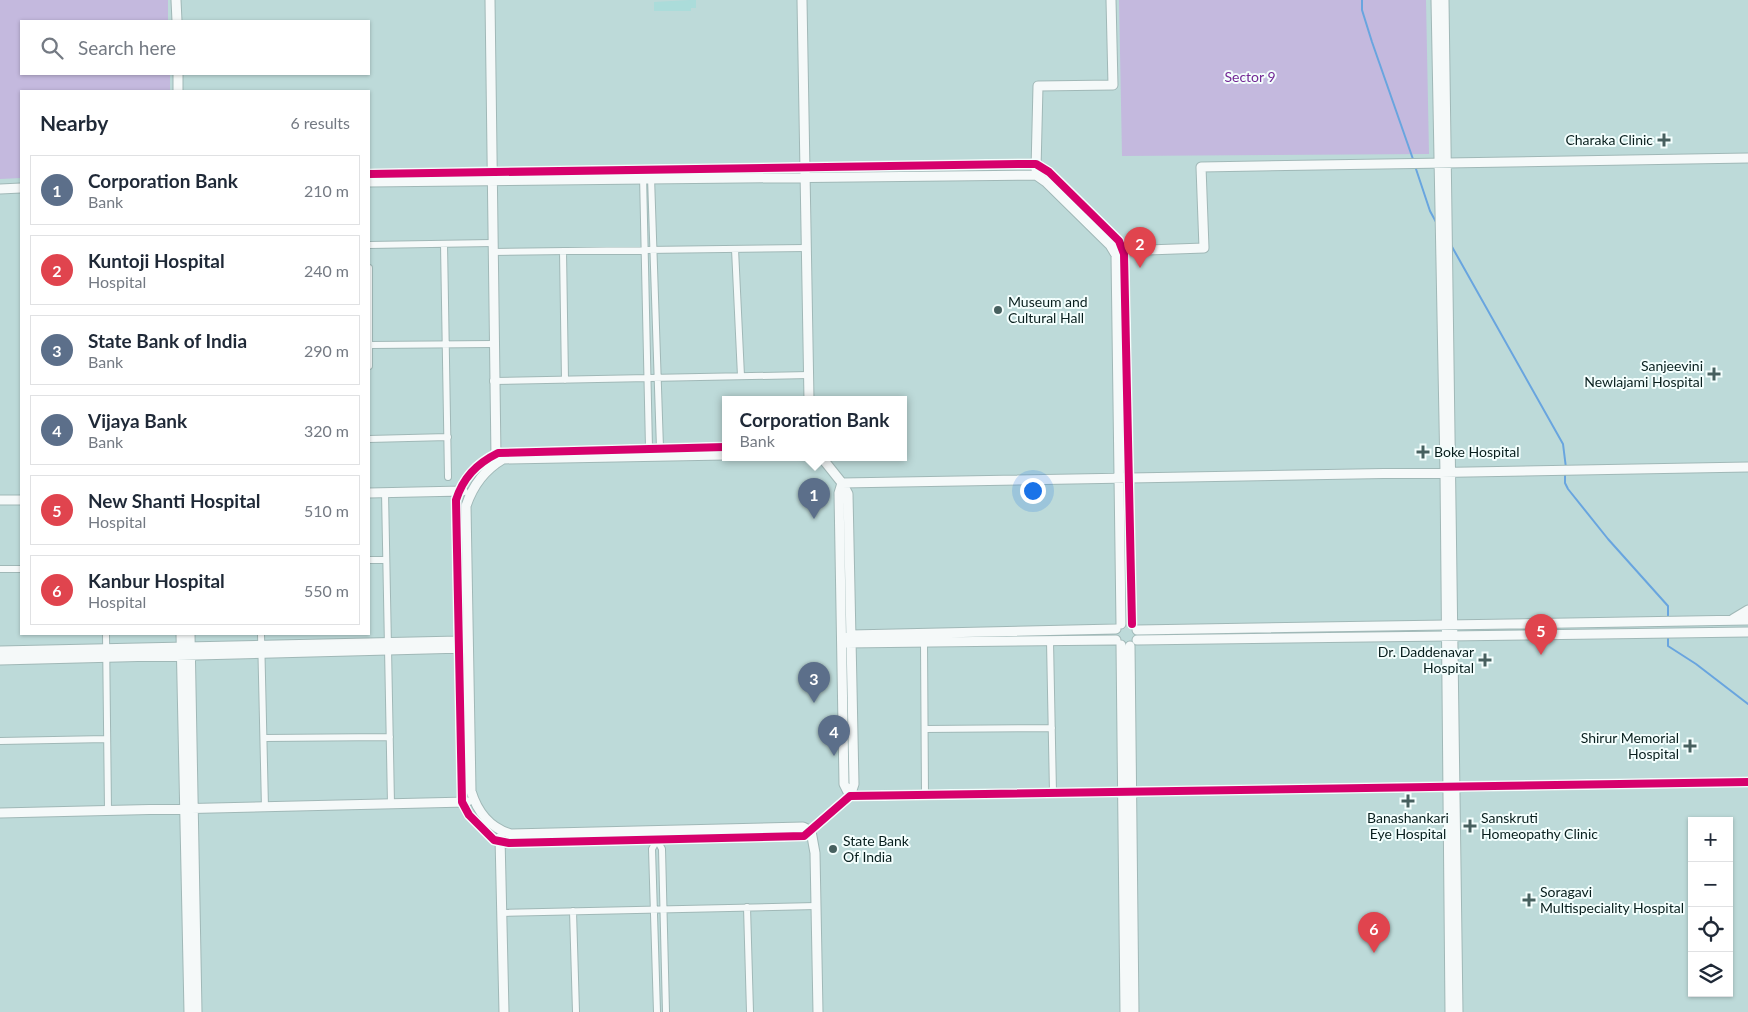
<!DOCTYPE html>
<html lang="en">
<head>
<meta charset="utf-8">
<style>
  body { margin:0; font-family:Lato,sans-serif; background:#f6f6f7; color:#1f2937 }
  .controls { position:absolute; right:15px; bottom:15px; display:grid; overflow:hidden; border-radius:0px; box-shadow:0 1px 4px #0004 }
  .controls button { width:45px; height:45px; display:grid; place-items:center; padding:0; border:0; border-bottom:1px solid #e0e1e3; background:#fff; color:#1f2937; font:25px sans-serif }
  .you { position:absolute; left:1032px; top:490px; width:18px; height:18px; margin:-12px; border:4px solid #fff; border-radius:50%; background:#1a73e8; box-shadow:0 0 0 8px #1a73e833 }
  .badge { display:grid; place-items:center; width:32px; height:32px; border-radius:50%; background:#ea580c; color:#fff; font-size:16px; font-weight:700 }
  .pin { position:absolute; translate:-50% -41px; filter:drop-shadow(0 1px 2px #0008) }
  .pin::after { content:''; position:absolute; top:26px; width:18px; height:15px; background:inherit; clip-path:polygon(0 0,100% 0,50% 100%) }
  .popup { position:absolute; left:722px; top:396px; width:185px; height:65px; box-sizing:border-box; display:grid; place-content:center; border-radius:0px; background:#fff; filter:drop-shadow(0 1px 4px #0005); font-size:16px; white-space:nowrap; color:#747a83 }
  .popup b { font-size:19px; color:#1f2937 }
  .popup::after { content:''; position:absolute; left:50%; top:100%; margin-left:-10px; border:10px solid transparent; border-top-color:#fff }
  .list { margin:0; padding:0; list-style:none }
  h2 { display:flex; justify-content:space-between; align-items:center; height:65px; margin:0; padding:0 20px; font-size:21px }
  h2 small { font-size:16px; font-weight:400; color:#747a83 }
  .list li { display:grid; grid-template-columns:32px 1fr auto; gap:15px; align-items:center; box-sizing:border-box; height:70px; margin:0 10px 10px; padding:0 10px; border:1px solid #e0e1e3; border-radius:0px }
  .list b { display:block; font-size:19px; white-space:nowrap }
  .list p { margin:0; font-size:16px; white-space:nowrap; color:#747a83 }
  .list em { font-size:16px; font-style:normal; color:#747a83 }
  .icon { flex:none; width:28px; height:28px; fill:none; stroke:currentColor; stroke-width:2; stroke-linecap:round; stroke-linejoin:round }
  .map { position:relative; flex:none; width:1748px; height:1012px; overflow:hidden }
  .search { position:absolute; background:#fff; box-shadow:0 1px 4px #0004; left:20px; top:20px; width:350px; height:55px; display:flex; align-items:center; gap:12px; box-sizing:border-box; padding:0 18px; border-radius:0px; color:#747a83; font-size:19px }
  .panel { position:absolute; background:#fff; box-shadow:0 1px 4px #0004; left:20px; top:90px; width:350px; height:545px; border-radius:0px }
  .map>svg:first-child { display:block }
</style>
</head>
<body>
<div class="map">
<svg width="1748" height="1012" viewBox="0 0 1748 1012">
  <rect width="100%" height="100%" fill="#bddad9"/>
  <path fill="#abdcda" d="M690,0h6v8h-5v3h-37v-9z"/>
  <path fill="#c4b9de" d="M0,0h168v21h-147v53h149v17h-149v87l-21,1z
    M1119,0h307l3,154 -307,2z"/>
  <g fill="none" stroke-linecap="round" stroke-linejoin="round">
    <path stroke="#69a5df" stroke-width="2" d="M1362,0v10l10,32 42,120
      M1415,166l15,45 6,11
      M1451,245l112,199 3,24
      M1565,473v10l3,6 40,50 60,67v12
      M1668,635v11l28,18 52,40"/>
    <g stroke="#a0b8b7" stroke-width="8">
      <path id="street" d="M646,170l5,7 9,271
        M643,175l6,273
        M444,244l4,233
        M369,245l123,-2
        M735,249l6,127
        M563,251l2,129
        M492,252l314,-4
        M369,268v98
        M370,345l123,-1
        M493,381l316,-6
        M369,439l79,-2
        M385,492l6,312
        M369,560h17
        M0,569h21
        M106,634l2,177
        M261,634l4,174
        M1050,641l3,152
        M924,643l1,152
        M925,729l127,-1
        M264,738l126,-1
        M0,741l107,-2
        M657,840l5,9 4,163
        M747,907l3,105
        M573,911l3,101
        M502,913l314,-7
        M657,1012l-5,-163 5,-9"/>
    </g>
    <g stroke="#a0b8b7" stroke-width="11">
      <path id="secondary" d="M176,0l1,21
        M490,0l6,458
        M802,0l7,400
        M1436,0l9,473 5,539
        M1444,0l14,1012
        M178,74v17
        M1036,169l2,-83 75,-1 -2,-85
        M369,174l654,-10h13l13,8 70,69 5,13 8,370
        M369,182l667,-7 10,7 64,63 6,10 5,369
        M0,189l21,-1
        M1119,251l85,-3 -3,-81 547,-9
        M725,447l-227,6c-22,11 -35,25 -42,47l6,302 7,13 25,25 15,3 295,-7 46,-40 898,-14
        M725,455l-222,4c-19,11 -30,26 -37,47l5,285c6,20 19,37 40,43l292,-7 8,4
        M822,458l20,25 906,-16
        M842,483l6,11 6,290 -4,12 -6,-12 -5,-291z
        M369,493l94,-2
        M0,500h21
        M1733,619l15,-9
        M1137,630l611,-10
        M181,634l8,378
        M190,634l7,378
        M846,638l5,-3 265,-6
        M1137,640l611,-8
        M846,643l270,-3
        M1121,645l4,367
        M1130,646l4,366
        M0,651l459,-10 5,3
        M0,660l465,-12
        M0,813l467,-11
        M811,831l4,22 3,159
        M500,837l4,175"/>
    </g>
    <use href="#street" stroke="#f5f9f9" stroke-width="6"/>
    <use href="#secondary" stroke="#f5f9f9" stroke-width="9"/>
    <g stroke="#f3fefd" stroke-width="11">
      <path id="cycleway" d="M369,174l654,-10h13l13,8 70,69 5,13 8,370
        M725,447l-227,6c-22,11 -35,25 -42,47l6,302 7,13 25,25 15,3 295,-7 46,-40 898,-14"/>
    </g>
    <use href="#cycleway" stroke="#d6006c" stroke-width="8"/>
  </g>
  <g fill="#47605f" stroke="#f3fefd" stroke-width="2">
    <path d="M1661.5 132.5h5v5h5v5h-5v5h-5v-5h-5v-5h5z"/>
    <circle cx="998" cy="310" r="5"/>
    <path d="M1711.5 366.5h5v5h5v5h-5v5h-5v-5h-5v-5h5z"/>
    <path d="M1420.5 444.5h5v5h5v5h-5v5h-5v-5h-5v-5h5z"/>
    <path d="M1482.5 652.5h5v5h5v5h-5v5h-5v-5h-5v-5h5z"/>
    <path d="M1687.5 738.5h5v5h5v5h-5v5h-5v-5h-5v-5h5z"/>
    <path d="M1405.5 793.5h5v5h5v5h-5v5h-5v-5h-5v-5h5z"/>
    <path d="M1467.5 818.5h5v5h5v5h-5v5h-5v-5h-5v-5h5z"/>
    <circle cx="833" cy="849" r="5"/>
    <path d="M1526.5 892.5h5v5h5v5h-5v5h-5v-5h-5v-5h5z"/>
  </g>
  <g text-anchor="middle" stroke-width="4" stroke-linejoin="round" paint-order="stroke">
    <g font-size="14" fill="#742895" stroke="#f3fefd">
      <text x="1250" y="82">Sector 9</text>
    </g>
    <g font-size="14" fill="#081e1d" stroke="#f3fefd" text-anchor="start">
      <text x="1653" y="145" text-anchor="end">Charaka Clinic</text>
      <text x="1008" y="307">Museum and<tspan x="1008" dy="16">Cultural Hall</tspan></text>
      <text x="1703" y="371" text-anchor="end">Sanjeevini<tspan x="1703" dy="16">Newlajami Hospital</tspan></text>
      <text x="1434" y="457">Boke Hospital</text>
      <text x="1474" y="657" text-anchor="end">Dr. Daddenavar<tspan x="1474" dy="16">Hospital</tspan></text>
      <text x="1679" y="743" text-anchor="end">Shirur Memorial<tspan x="1679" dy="16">Hospital</tspan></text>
      <text x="1408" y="823" text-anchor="middle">Banashankari<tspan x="1408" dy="16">Eye Hospital</tspan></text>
      <text x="1481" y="823">Sanskruti<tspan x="1481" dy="16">Homeopathy Clinic</tspan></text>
      <text x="843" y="846">State Bank<tspan x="843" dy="16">Of India</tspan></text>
      <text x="1540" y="897">Soragavi<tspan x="1540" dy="16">Multispeciality Hospital</tspan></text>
    </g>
  </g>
</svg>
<div class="controls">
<button>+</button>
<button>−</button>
<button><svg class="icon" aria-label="locate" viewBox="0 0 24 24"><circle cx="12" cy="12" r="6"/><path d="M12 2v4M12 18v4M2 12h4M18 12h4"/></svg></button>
<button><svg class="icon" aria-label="layers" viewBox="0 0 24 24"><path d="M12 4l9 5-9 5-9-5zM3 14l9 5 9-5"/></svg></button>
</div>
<div class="you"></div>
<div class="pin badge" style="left:814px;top:519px;background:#5c6f8a">1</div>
<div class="popup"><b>Corporation Bank</b>Bank</div>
<div class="pin badge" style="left:1140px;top:268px;background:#e0444e">2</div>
<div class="pin badge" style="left:814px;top:703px;background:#5c6f8a">3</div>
<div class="pin badge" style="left:834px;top:756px;background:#5c6f8a">4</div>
<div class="pin badge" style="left:1541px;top:655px;background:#e0444e">5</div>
<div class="pin badge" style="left:1374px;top:953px;background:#e0444e">6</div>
<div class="search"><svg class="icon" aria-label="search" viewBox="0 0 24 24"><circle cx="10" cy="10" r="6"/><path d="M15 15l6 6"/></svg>Search here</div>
<section class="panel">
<h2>Nearby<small>6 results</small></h2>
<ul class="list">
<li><span class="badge" style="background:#5c6f8a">1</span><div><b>Corporation Bank</b><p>Bank</p></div><em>210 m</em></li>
<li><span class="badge" style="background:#e0444e">2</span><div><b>Kuntoji Hospital</b><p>Hospital</p></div><em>240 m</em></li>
<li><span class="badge" style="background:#5c6f8a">3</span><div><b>State Bank of India</b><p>Bank</p></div><em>290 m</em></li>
<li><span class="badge" style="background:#5c6f8a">4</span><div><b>Vijaya Bank</b><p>Bank</p></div><em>320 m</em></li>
<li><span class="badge" style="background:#e0444e">5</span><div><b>New Shanti Hospital</b><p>Hospital</p></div><em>510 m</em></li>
<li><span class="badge" style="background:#e0444e">6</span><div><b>Kanbur Hospital</b><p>Hospital</p></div><em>550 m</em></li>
</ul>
</section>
</div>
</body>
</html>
